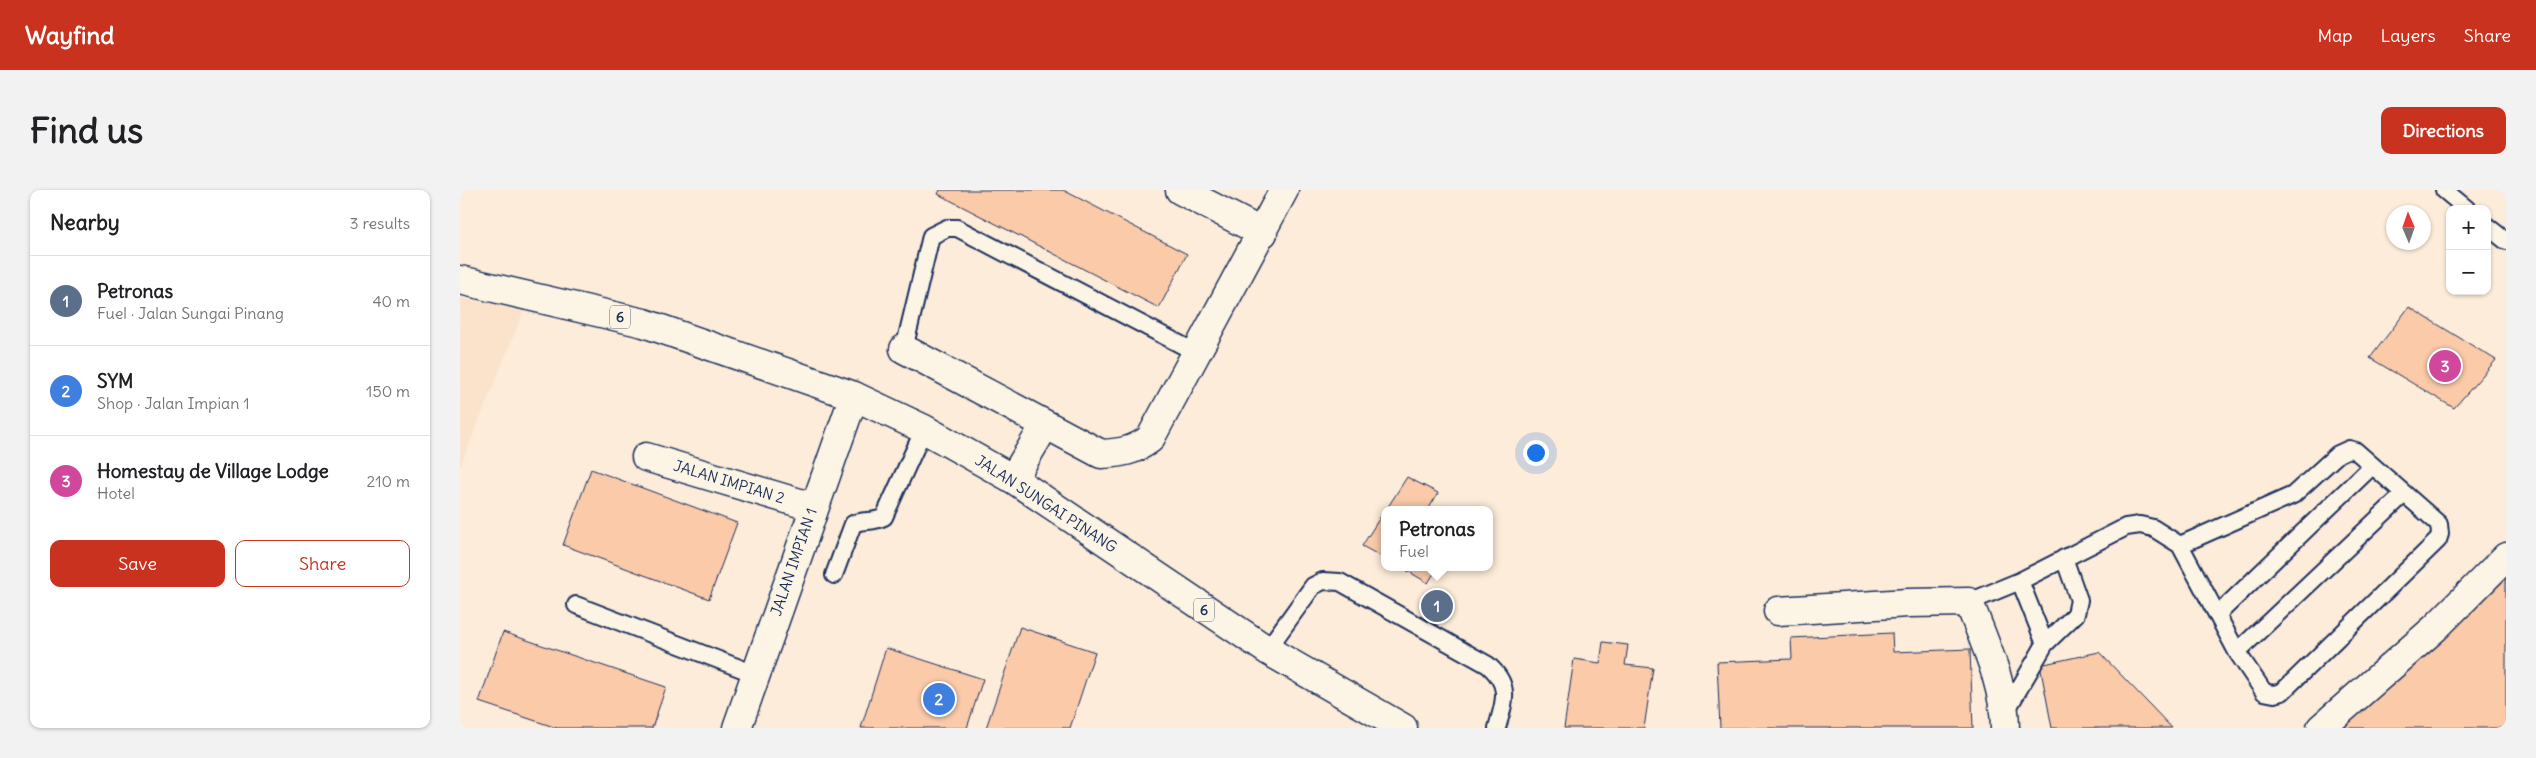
<!DOCTYPE html>
<html lang="en">
<head>
<meta charset="utf-8">
<style>
  body { margin:0; font-family:Delius,sans-serif; background:#f2f2f2; color:#202124 }
  .controls { position:absolute; right:15px; top:15px; display:grid; overflow:hidden; border-radius:10px; box-shadow:0 1px 4px #0004 }
  .controls button { width:45px; height:45px; display:grid; place-items:center; padding:0; border:0; border-bottom:1px solid #e0e0e0; background:#fff; color:#202124; font:25px sans-serif }
  .compass { position:absolute; left:1926px; top:15px; width:45px; height:45px; border-radius:50%; background:#fff; box-shadow:0 1px 4px #0004; rotate:358deg }
  .you { position:absolute; left:1075px; top:262px; width:18px; height:18px; margin:-12px; border:4px solid #fff; border-radius:50%; background:#1a73e8; box-shadow:0 0 0 8px #1a73e833 }
  .badge { display:grid; place-items:center; width:32px; height:32px; border-radius:50%; background:#c8321e; color:#fff; font-size:16px; font-weight:700 }
  .pin { position:absolute; translate:-50% -50%; border:2px solid #fff; box-shadow:0 1px 5px #0006 }
  .popup { position:absolute; left:921px; top:316px; width:112px; height:65px; box-sizing:border-box; display:grid; place-content:center; border-radius:10px; background:#fff; filter:drop-shadow(0 1px 4px #0005); font-size:16px; white-space:nowrap; color:#757577 }
  .popup b { font-size:19px; color:#202124 }
  .popup::after { content:''; position:absolute; left:50%; top:100%; margin-left:-10px; border:10px solid transparent; border-top-color:#fff }
  .list { margin:0; padding:0; list-style:none }
  h2 { display:flex; justify-content:space-between; align-items:center; height:65px; margin:0; padding:0 20px; font-size:21px }
  h2 small { font-size:16px; font-weight:400; color:#757577 }
  .list li { display:grid; grid-template-columns:32px 1fr auto; gap:15px; align-items:center; box-sizing:border-box; height:90px; padding:0 20px; border-top:1px solid #e0e0e0 }
  .list b { display:block; font-size:19px; white-space:nowrap }
  .list p { margin:0; font-size:16px; white-space:nowrap; color:#757577 }
  .list em { font-size:16px; font-style:normal; color:#757577 }
  .actions { display:flex; gap:10px; padding:15px 20px }
  .actions a { flex:1; padding:11px 0; border:1px solid #c8321e; border-radius:10px; text-align:center; font-size:18px; color:#c8321e }
  .actions .main { background:#c8321e; color:#fff }
  .map { position:relative; flex:none; width:2046px; height:538px; overflow:hidden; border-radius:10px }
  header { display:flex; align-items:center; gap:30px; box-sizing:border-box; height:70px; padding:0 25px; background:#c8321e; color:#fff }
  header strong { font-size:24px }
  nav { display:flex; gap:28px; margin-inline-start:auto; font-size:18px }
  .intro { display:flex; align-items:center; justify-content:space-between; box-sizing:border-box; height:120px; padding:0 30px }
  h1 { margin:0; font-size:35px }
  .button { padding:12px 22px; border-radius:10px; background:#c8321e; color:#fff; font-size:18px; font-weight:700 }
  main { display:flex; gap:30px; padding:0 30px }
  aside { flex:1; background:#fff; border-radius:10px; box-shadow:0 1px 4px #0004 }
  .map>svg:first-child { display:block }
</style>
</head>
<body>
<header>
<strong>Wayfind</strong>
<nav><a>Map</a><a>Layers</a><a>Share</a></nav>
</header>
<div class="intro"><h1>Find us</h1><a class="button">Directions</a></div>
<main>
<aside>
<h2>Nearby<small>3 results</small></h2>
<ul class="list">
<li><span class="badge" style="background:#5c6f8a">1</span><div><b>Petronas</b><p>Fuel · Jalan Sungai Pinang</p></div><em>40 m</em></li>
<li><span class="badge" style="background:#3f7fe0">2</span><div><b>SYM</b><p>Shop · Jalan Impian 1</p></div><em>150 m</em></li>
<li><span class="badge" style="background:#d1479c">3</span><div><b>Homestay de Village Lodge</b><p>Hotel</p></div><em>210 m</em></li>
</ul>
<div class="actions"><a class="main">Save</a><a>Share</a></div>
</aside>
<div class="map">
<svg width="2046" height="538" viewBox="0 0 2046 538">
  <rect width="100%" height="100%" fill="#fcecd9"/>
  <filter id="ink" filterUnits="userSpaceOnUse"><feTurbulence type="fractalNoise" baseFrequency=".02" numOctaves="2"/><feDisplacementMap in="SourceGraphic" scale="10" xChannelSelector="R" yChannelSelector="G"/><feConvolveMatrix kernelMatrix="1 2 1 2 8 2 1 2 1" color-interpolation-filters="sRGB"/></filter>
  <g filter="url(#ink)">
    <path fill="#fbe2cb" d="M0,108l64,12 -64,157z"/>
    <path fill="#facaa9" stroke="#1b2f5e" d="M480,0h123l124,64 -28,54 -221,-114z
      M1949,117l87,53 -42,48 -84,-50z
      M131,279l146,54 -28,76 -146,-54z
      M947,287l31,16 -10,17h-42z
      M924,321v47l-22,-12z
      M941,377h37l-10,16z
      M2046,378v160h-165z
      M560,437l75,25 -25,76h-84z
      M43,442l163,55 -14,41h-95l-78,-26z
      M1432,443l1,19 77,-3 3,79h-253l-3,-66 75,-3 -1,-21z
      M1143,452l25,3 -3,20 28,3 -9,60h-80l10,-69 26,4z
      M426,458l97,31 -16,49h-106z
      M1639,462l73,76h-120l-12,-63z"/>
    <g fill="none" stroke-linecap="round" stroke-linejoin="round">
      <g stroke="#1b2f5e" stroke-width="20">
        <path id="service" d="M1984,0l23,19
          M2027,36l19,15
          M444,159l27,-113 16,-8h10l240,125
          M374,385l19,-51c10,-5 21,-1 31,-7l40,-88
          M1560,391l25,63
          M1509,412l51,-21 106,-54 14,-2 13,3 27,17 57,107 27,40 10,2 8,-2 156,-152 2,-6 -1,-10 -83,-73 -7,-2 -11,5 -45,41 -113,50
          M116,415l179,69
          M1757,425l154,-148
          M807,460l46,-64 10,-5 17,1 148,83c24,21 16,37 9,63
          M1777,462l167,-158
          M1545,523l40,-69 31,-30 3,-14 -15,-42"/>
      </g>
      <g stroke="#1b2f5e" stroke-width="31">
        <path id="minor" d="M720,0l83,43
          M444,159l197,105c20,-1 33,-3 49,-15l134,-249
          M186,267l167,50
          M553,289l32,-54
          M1318,421l130,-8 61,-1c15,40 36,83 36,126
          M277,538l117,-332
          M1861,538l114,-100 71,-71"/>
      </g>
      <g stroke="#1b2f5e" stroke-width="31">
        <path id="primary" d="M0,90l184,43 210,73 70,33 89,50 254,171 136,78"/>
      </g>
      <use href="#service" stroke="#fcf5e5" stroke-width="16"/>
      <use href="#minor" stroke="#fcf5e5" stroke-width="28"/>
      <use href="#primary" stroke="#fcf5e5" stroke-width="28"/>
    </g>
  </g>
  <g text-anchor="middle" stroke-width="4" stroke-linejoin="round" paint-order="stroke">
    <g fill="#fcf5e5" stroke="#5e6a86" stroke-width="1">
      <rect x="150" y="115.5" width="20" height="23" rx="4"/>
      <rect x="734" y="408.5" width="20" height="23" rx="4"/>
    </g>
    <g font-size="14" font-weight="bold" fill="#1b2f5e">
      <text x="160" y="132">6</text>
      <text x="744" y="425">6</text>
    </g>
    <g font-size="15" fill="#1b2f5e" stroke="#fcf5e5">
      <text transform="translate(269 292) rotate(17)" y="5">JALAN IMPIAN 2</text>
      <text transform="translate(586 314) rotate(33)" y="5">JALAN SUNGAI PINANG</text>
      <text transform="translate(334 372) rotate(-71)" y="5">JALAN IMPIAN 1</text>
    </g>
  </g>
</svg>
<div class="controls">
<button>+</button>
<button>−</button>
</div>
<svg class="compass" viewBox="-18 -18 36 36"><path d="M0-13l5 13h-10z" fill="#e53935"/><path d="M0 13l5-13h-10z" fill="#757577"/></svg>
<div class="you"></div>
<div class="pin badge" style="left:977px;top:416px;background:#5c6f8a">1</div>
<div class="popup"><b>Petronas</b>Fuel</div>
<div class="pin badge" style="left:479px;top:509px;background:#3f7fe0">2</div>
<div class="pin badge" style="left:1985px;top:176px;background:#d1479c">3</div>
</div>
</main>
</body>
</html>
